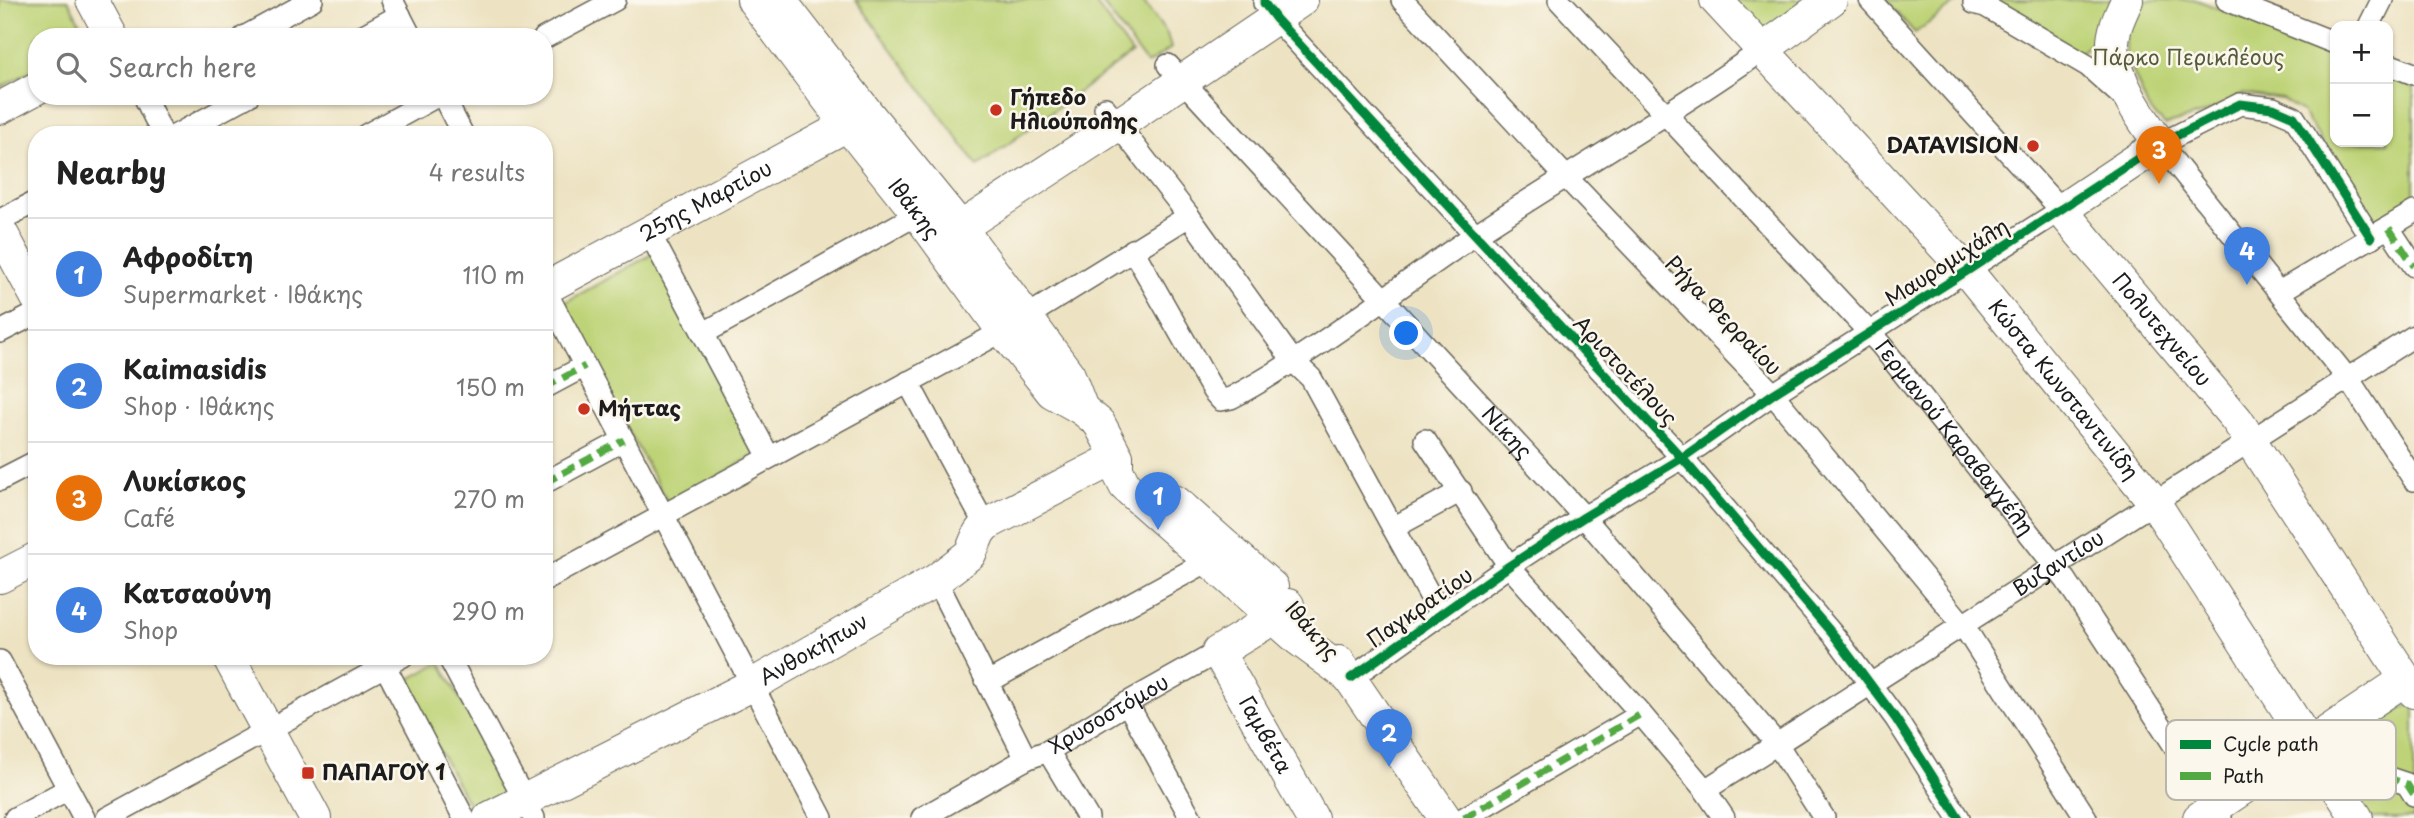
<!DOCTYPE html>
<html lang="en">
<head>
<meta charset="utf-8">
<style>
  body { margin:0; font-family:"Playpen Sans",sans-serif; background:#f6f6f6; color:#222 }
  .controls { position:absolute; right:21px; top:21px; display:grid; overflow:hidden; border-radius:14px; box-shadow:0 2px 5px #0004 }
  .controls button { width:63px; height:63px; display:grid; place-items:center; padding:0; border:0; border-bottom:2px solid #e0e0e0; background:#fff; color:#222; font:35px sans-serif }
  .you { position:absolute; left:1407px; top:334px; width:24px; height:24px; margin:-18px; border:5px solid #fff; border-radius:50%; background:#1a73e8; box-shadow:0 0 0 10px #1a73e833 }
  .badge { display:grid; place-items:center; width:46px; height:46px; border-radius:50%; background:#c8321e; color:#fff; font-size:23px; font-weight:700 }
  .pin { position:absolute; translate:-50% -58px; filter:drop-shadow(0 2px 4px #0008) }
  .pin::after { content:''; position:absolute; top:37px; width:24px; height:21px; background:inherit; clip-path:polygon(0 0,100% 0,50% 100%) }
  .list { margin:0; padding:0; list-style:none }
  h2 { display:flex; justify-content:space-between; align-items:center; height:91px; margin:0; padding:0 28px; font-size:30px }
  h2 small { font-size:23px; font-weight:400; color:#767676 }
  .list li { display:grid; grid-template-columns:46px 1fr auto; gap:21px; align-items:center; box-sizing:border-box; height:112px; padding:0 28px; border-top:2px solid #e0e0e0 }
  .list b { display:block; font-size:26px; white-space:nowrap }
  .list p { margin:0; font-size:23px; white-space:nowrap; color:#767676 }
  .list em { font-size:23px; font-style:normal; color:#767676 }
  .icon { flex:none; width:38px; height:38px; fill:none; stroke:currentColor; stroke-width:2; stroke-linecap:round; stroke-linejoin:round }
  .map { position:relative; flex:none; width:2414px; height:818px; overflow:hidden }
  .search { position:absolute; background:#fff; box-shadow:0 2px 5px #0004; left:28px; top:28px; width:525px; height:77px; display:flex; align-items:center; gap:18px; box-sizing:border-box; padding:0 24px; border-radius:28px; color:#767676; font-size:26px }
  .panel { position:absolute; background:#fff; box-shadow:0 2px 5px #0004; left:28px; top:126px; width:525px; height:539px; border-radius:28px }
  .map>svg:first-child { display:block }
</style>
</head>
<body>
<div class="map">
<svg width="2414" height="818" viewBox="0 0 2414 818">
  <rect width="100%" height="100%" fill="#fbf7ec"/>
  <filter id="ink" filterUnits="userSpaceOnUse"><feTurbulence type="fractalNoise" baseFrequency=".0143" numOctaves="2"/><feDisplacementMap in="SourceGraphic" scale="14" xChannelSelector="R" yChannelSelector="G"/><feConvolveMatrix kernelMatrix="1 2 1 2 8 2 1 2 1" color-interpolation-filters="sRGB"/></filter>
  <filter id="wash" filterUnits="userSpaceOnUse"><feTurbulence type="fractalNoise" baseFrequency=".00686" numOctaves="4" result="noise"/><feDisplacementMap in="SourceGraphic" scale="28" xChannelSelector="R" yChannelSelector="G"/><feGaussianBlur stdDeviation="1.57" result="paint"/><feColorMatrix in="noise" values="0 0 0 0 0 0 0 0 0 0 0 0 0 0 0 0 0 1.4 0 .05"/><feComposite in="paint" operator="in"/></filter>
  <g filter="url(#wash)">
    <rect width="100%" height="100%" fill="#ede3c3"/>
    <path fill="#bed377" stroke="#6d784a" stroke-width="2" d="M0,0h68l14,27 -5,10h-40v31l-37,20z
      M856,0h237l39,53 -154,113z
      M1100,0h42l25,34 4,14 -24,16z
      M1731,0h79l-47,35z
      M1885,0h75l-45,33z
      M1991,0h121c-8,22 -14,41 -33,54z
      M2140,0h57l138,55v87h53v-66l26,11v111l-39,24 -72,-109 -21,-14 -40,-5 -36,19 -41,12 -17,-17 -22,-53v-27z
      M658,251l100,202 -89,52 -109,-200z
      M440,662l72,132 -38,21 -71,-132z
      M2411,703l3,5v110h-50l-39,-61z"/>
  </g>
  <g filter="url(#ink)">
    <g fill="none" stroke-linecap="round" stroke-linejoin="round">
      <g stroke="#656256" stroke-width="24">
        <g id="street">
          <path d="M392,0l19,37"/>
          <path d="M1402,0l164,177 207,217 190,231 123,193"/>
          <path id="s1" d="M1559,0l322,345 185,235 155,237"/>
          <path d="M2227,0l108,43"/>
          <path d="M1264,3l12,16 406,439 154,180 60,81 63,99"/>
          <path d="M1974,3l11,3 103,60 36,32"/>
          <path d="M2369,26l13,-26"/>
          <path d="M244,37l68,-37"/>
          <path d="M360,37l40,-22"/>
          <path d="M544,38l71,-38"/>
          <path d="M2388,64l26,10"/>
          <path id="s2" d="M1168,65l416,452 193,227 47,74"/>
          <path d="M144,96l19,39"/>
          <path d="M443,96l20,39"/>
          <path d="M1105,108l84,108 104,145 18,17 129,236"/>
          <path d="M176,135l72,-39"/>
          <path d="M366,135l71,-39"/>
          <path d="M0,220l37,-19"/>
          <path d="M2389,228l25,38"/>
          <path d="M650,234l119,223"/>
          <path d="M2371,238l-77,-121 -21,-9 -33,-4 -80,40 192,240 62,96"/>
          <path d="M1133,250l80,141 8,9 10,-2c86,-46 163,-109 244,-163 95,-63 194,-119 287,-185"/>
          <path d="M544,288l278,530"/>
          <path d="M2279,292l135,-80"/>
          <path d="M0,332l37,-19"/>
          <path d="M704,333l214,-119"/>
          <path d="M908,382l77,143"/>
          <path d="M544,388l41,-22"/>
          <path d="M1425,440l84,126 132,148 64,76 19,28"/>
          <path d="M0,480l37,-19"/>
          <path d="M544,483l80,-43"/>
          <path d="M1393,528l68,-37"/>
          <path d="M544,580l459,-249 186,-115"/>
          <path d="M936,580l90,179"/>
          <path d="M448,656l86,162"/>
          <path d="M0,661l84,157"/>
          <path d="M385,666l79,152"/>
          <path d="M1351,678l158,-112 75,-49 98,-59 91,-64 288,-184 -191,-210"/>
          <path d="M988,682l222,-122"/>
          <path d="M1127,703l64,115"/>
          <path d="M2316,750l9,7 82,27 7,11"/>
          <path d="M1048,751l40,67"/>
          <path id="s3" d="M1705,790l709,-454"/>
          <path d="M15,818l53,-29"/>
          <path d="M107,818l296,-162"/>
          <path id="s4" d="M922,818l104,-59 22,-8 79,-48 91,-51"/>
          <path d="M1464,818l177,-104"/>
        </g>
      </g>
      <g stroke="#656256" stroke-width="34">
        <g id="secondary">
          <path d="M92,0l20,37"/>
          <path id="s5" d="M753,0l95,126 70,88 85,117 49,61 30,17 17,14 18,34v13l8,16 173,153 53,39"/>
          <path d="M780,0l88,114 92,113 109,148 13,34"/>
          <path id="s6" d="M1716,0l251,271 187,231 203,316"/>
          <path id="s7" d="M2127,0c-6,14 -15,30 -14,47 3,36 27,69 47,97l-99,66 176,210 177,272"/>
          <path d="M1762,50l69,-50"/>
          <path d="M0,108l37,-20"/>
          <path d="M0,230l37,68"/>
          <path d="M943,239l176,-115 183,-124"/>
          <path id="s8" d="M544,289l322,-174"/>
          <path d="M1171,502h5l96,85"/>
          <path d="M0,577l37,-19"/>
          <path id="s9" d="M1288,605l-14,13 -56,34 94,166"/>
          <path d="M228,656l87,162"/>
          <path d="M1339,662l106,156"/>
          <path id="s10" d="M489,818l265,-134 182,-104 34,-26 9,-21 6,-8 132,-68"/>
          <path d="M2199,818l207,-139"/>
        </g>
      </g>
      <use href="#street" stroke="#fff" stroke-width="21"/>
      <use href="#secondary" stroke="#fff" stroke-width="32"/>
      <path stroke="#52a943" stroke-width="7" stroke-dasharray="14 7" stroke-linecap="butt" d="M2389,228l25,38
        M544,388l41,-22
        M544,483l80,-43
        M2309,744l16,13 82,27 7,11
        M1464,818l177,-104"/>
      <g stroke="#fbf7ec" stroke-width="13">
        <path id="cycleway" d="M1264,3l12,16 406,439 154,180 60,81 63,99
          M1351,678l158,-112 75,-49 98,-59 91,-64 194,-123 193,-127 80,-40 33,4 21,9 77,121"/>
      </g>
      <use href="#cycleway" stroke="#00873e" stroke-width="9"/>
    </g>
  </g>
  <g fill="#c8321e" stroke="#fbf7ec" stroke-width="2.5">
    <circle cx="996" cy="110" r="7"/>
    <circle cx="2033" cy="146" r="7"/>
    <circle cx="584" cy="409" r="7"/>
    <rect x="301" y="766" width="14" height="14" rx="3.5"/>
  </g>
  <g text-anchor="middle" stroke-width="5" stroke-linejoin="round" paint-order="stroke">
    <g font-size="21" fill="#555c3c" stroke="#fbf7ec">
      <text x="2188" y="65">Πάρκο Περικλέους</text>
    </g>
    <g font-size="21" font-weight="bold" fill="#1c1c1c" stroke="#fbf7ec" text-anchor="start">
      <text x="1010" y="105">Γήπεδο<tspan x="1010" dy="24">Ηλιούπολης</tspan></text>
      <text x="2019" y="153" text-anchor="end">DATAVISION</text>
      <text x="598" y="416">Μήττας</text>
      <text x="322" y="780">ΠΑΠΑΓΟΥ 1</text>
    </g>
    <g font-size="21" fill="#1c1c1c" stroke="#fbf7ec">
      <text dy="7" stroke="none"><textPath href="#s8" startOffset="184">25ης Μαρτίου</textPath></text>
      <text dy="7" stroke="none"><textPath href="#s5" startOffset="264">Ιθάκης</textPath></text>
      <text transform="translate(1947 263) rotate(-33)" y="7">Μαυρομιχάλη</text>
      <text transform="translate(1723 316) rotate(46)" y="7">Ρήγα Φερραίου</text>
      <text dy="7" stroke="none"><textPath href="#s7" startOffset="434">Πολυτεχνείου</textPath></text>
      <text transform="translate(1625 371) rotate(47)" y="7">Αριστοτέλους</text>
      <text dy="7" stroke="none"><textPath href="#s6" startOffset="522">Κώστα Κωνσταντινίδη</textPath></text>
      <text dy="7" stroke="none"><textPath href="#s2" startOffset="500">Νίκης</textPath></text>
      <text dy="7" stroke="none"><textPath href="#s1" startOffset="590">Γερμανού Καραβαγγέλη</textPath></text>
      <text dy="7" stroke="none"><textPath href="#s3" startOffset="420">Βυζαντίου</textPath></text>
      <text transform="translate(1420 608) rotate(-35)" y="7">Παγκρατίου</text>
      <text transform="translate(1312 631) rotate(49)" y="7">Ιθάκης</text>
      <text dy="7" stroke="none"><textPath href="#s10" startOffset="366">Ανθοκήπων</textPath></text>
      <text dy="7" stroke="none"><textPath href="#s4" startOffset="214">Χρυσοστόμου</textPath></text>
      <text dy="7" stroke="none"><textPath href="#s9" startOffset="180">Γαμβέτα</textPath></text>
    </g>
  </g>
  <rect x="2166" y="720" width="230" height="80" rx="10" fill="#fbf7ec" stroke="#b8b5ae" stroke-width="2"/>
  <rect x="2180" y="740" width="31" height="9" fill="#00873e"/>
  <rect x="2180" y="772" width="31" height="8" fill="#52a943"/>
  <g font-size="19" fill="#1c1c1c">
    <text x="2223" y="751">Cycle path</text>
    <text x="2223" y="783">Path</text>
  </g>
</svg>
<div class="controls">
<button>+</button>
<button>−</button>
</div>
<div class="you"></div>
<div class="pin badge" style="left:1158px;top:530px;background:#3f7fe0">1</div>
<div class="pin badge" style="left:1389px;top:767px;background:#3f7fe0">2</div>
<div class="pin badge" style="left:2159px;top:184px;background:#e8710a">3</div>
<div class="pin badge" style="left:2247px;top:285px;background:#3f7fe0">4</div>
<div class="search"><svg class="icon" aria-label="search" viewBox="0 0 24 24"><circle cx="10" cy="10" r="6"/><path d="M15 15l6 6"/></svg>Search here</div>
<section class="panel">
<h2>Nearby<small>4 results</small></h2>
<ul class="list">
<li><span class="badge" style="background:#3f7fe0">1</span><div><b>Αφροδίτη</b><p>Supermarket · Ιθάκης</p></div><em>110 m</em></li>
<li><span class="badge" style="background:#3f7fe0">2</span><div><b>Kaimasidis</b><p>Shop · Ιθάκης</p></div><em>150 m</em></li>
<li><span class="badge" style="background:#e8710a">3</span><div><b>Λυκίσκος</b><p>Café</p></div><em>270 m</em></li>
<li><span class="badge" style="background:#3f7fe0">4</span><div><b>Κατσαούνη</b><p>Shop</p></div><em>290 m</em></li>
</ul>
</section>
</div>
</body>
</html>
